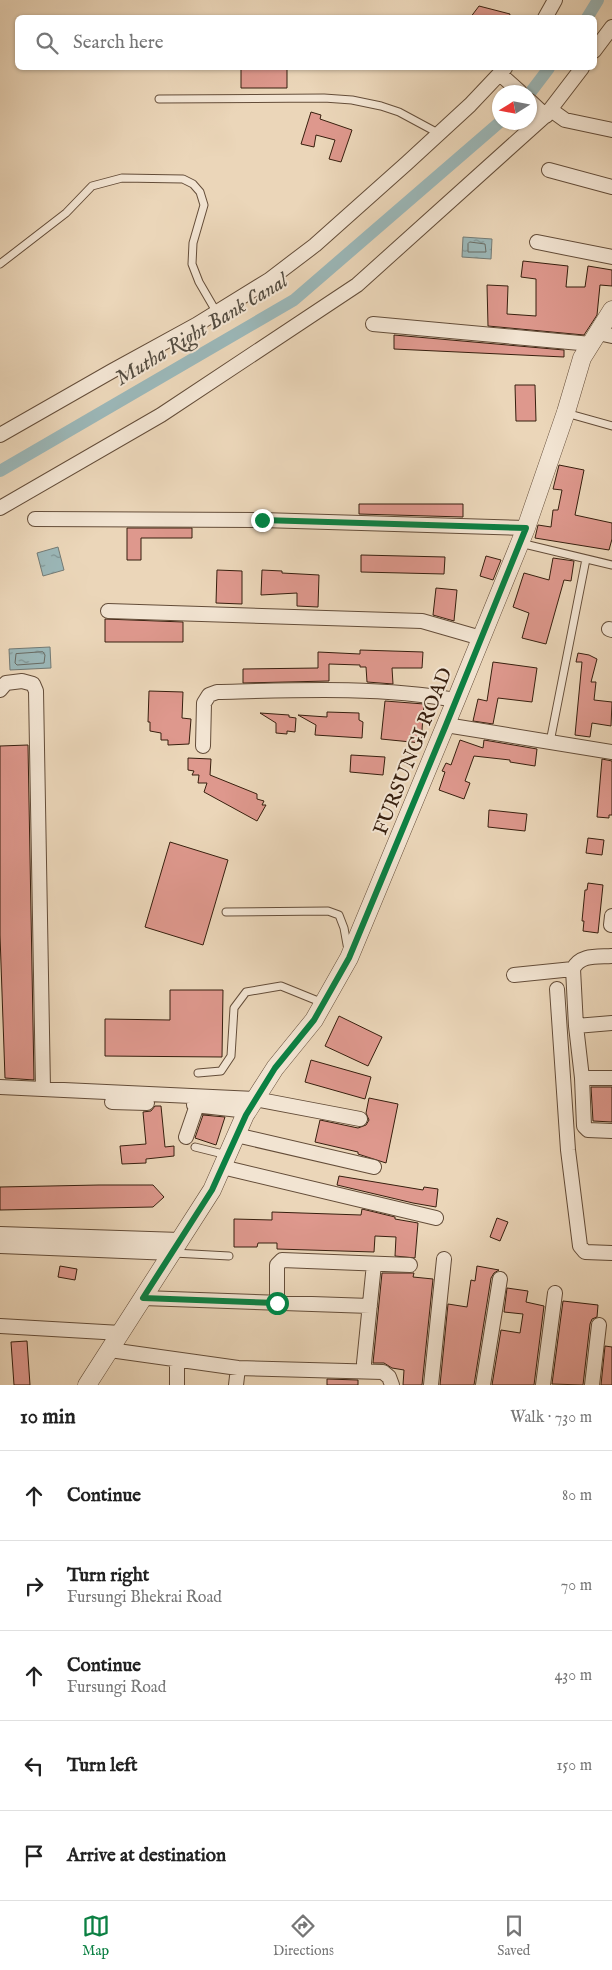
<!DOCTYPE html>
<html lang="en">
<head>
<meta charset="utf-8">
<style>
  body { margin:0; font-family:"IM FELL English",serif; background:#f6f6f6; color:#222 }
  .compass { position:absolute; left:492px; top:85px; width:45px; height:45px; border-radius:50%; background:#fff; box-shadow:0 1px 4px #0004; rotate:259deg }
  .stop { position:absolute; width:15px; height:15px; margin:-11px; border:4px solid #0b8043; border-radius:50%; background:#fff }
  .stop.end { background:#0b8043; border-color:#fff; box-shadow:0 1px 5px #0008 }
  .list { margin:0; padding:0; list-style:none }
  h2 { display:flex; justify-content:space-between; align-items:center; height:65px; margin:0; padding:0 20px; font-size:21px }
  h2 small { font-size:16px; font-weight:400; color:#767676 }
  .list li { display:grid; grid-template-columns:32px 1fr auto; gap:15px; align-items:center; box-sizing:border-box; height:90px; padding:0 20px; border-top:1px solid #e0e0e0 }
  .list b { display:block; font-size:19px; white-space:nowrap }
  .list p { margin:0; font-size:16px; white-space:nowrap; color:#767676 }
  .list em { font-size:16px; font-style:normal; color:#767676 }
  .icon { flex:none; width:28px; height:28px; fill:none; stroke:currentColor; stroke-width:2; stroke-linecap:round; stroke-linejoin:round }
  .map { position:relative; flex:none; width:612px; height:1385px; overflow:hidden }
  .search { position:absolute; background:#fff; box-shadow:0 1px 4px #0004; left:15px; right:15px; top:15px; height:55px; display:flex; align-items:center; gap:12px; box-sizing:border-box; padding:0 18px; border-radius:8px; color:#767676; font-size:19px }
  .sheet { height:515px; background:#fff }
  nav { display:flex; justify-content:space-around; align-items:center; box-sizing:border-box; height:70px; border-top:1px solid #e0e0e0; background:#fff; font-size:14px; color:#767676 }
  nav a { display:grid; justify-items:center; gap:2px }
  nav .on { color:#0b8043 }
  .map>svg:first-child { display:block }
</style>
</head>
<body>
<div class="map">
<svg width="612" height="1385" viewBox="0 0 612 1385">
  <defs>
    <pattern id="water-ripples" width="26" height="14" patternUnits="userSpaceOnUse" patternTransform="scale(1.25)"><rect width="26" height="14" fill="#9bb7b8"/><path d="M2 4q2-2 4 0t4 0M15 11q2-2 4 0t4 0" fill="none" stroke="#7f9494"/></pattern>
  </defs>
  <rect width="100%" height="100%" fill="#ebd6b9"/>
  <filter id="stains"><feTurbulence type="fractalNoise" baseFrequency=".004" numOctaves="4"/><feColorMatrix values="0 0 0 0 .2 0 0 0 0 .09 0 0 0 0 .02 0 0 0 .5 -.17"/></filter>
  <radialGradient id="worn" r=".72"><stop offset=".6" stop-color="#630" stop-opacity="0"/><stop offset="1" stop-color="#630" stop-opacity=".3"/></radialGradient>
  <path fill="url(#water-ripples)" stroke="#737a74" d="M463,237l29,2 -1,20 -29,-2z
    M58,547l6,23 -21,6 -6,-23z
    M50,647l1,21 -41,2 -1,-21z"/>
  <g fill="none" stroke-linecap="round" stroke-linejoin="round">
    <path stroke="#696b63" stroke-width="1" d="M470,242l15,2 1,8h-18v-8z
      M43,652l2,3 -1,8 -27,2 -2,-2 1,-9z"/>
    <path stroke="#9bb7b8" stroke-width="12" d="M587,18l11,-18
      M530,93l19,-25
      M0,471l294,-171 206,-178"/>
  </g>
  <path fill="#de988d" stroke="#371f0e" d="M479,6l31,8 -1,4h-39z
    M241,68h46v20h-46z
    M311,112l10,3 -1,4 32,11 -11,32 -12,-3 6,-19 -19,-5 -2,12 -13,-3z
    M523,261l45,5 -2,21h19l3,-21 24,4v16l-12,-1 -3,30 -13,20 -96,-9 -1,-41 21,1 -1,28 29,2v-37l-15,-2z
    M394,335l170,15v7l-170,-8z
    M515,385h20l1,36h-20z
    M559,465l25,5 -9,45 37,8v16l-3,11 -74,-12 3,-13 13,2 2,-17h5l4,-20 -9,-1z
    M359,504h104v13l-104,-3z
    M127,528h65v10h-51v22h-14z
    M361,555l84,2 -1,17 -83,-2z
    M486,556l15,4 -8,20 -13,-4z
    M553,558l21,3 -3,20 -7,-1 -18,64 -24,-6 7,-25 -16,-6 11,-34 25,7z
    M217,570l25,1v33l-26,-1z
    M262,570l20,1v2l37,2 -1,32 -21,-1v-13l-36,2z
    M436,588l21,2 -3,31 -21,-6z
    M105,619l78,3v20h-78z
    M360,650l63,2 -1,16h-30l1,16 -26,-2 -1,-15h-6v-2l-31,-1v17l-86,2v-14l75,-1v-16l42,2z
    M578,653l11,2 8,4 -6,23h5l-2,18 18,2 -1,24 -19,-3 -2,14 -15,-2 7,-73h-6z
    M493,662l44,6 -5,34 -34,-4 -5,26 -20,-3 5,-22 9,2z
    M149,691l34,1 -1,26 9,1 -2,25 -21,1v-5h-7v-7l-11,-2v-9h-2z
    M385,701l39,3 -3,39 -40,-4z
    M327,712l32,1v7l4,2 -1,16 -47,-3 1,-10 -18,-10 29,2z
    M260,713l29,2v2l7,1 -1,14 -8,-1v3l-11,-1v-10z
    M460,740l23,8 1,-8 53,9 -2,17 -25,-4v-2l-36,-4 -9,25 5,2 -6,16 -25,-9 6,-18 -3,-1 4,-8 5,2z
    M28,745l6,335 -29,-2 -5,-143v-189z
    M351,755l34,2 -2,18 -33,-3z
    M188,758l23,1 -1,16 47,19v5l7,2 -2,4h4l-9,16 -53,-29 3,-9h-9l1,-8h-7l2,-4 -6,-1z
    M602,759l10,2v54h-3v3l-12,-1z
    M489,810l38,4 -2,17 -37,-4z
    M588,838l16,2 -2,15 -16,-2z
    M170,842l58,18 -25,85 -58,-18z
    M588,883l15,2 -5,48 -15,-2 1,-10h-2l3,-31h2z
    M170,990h53l-1,67 -117,-1v-37l65,1z
    M339,1016l43,21 -14,29 -43,-20z
    M311,1060l60,17 -6,22 -60,-17z
    M591,1087h21v35l-19,-1z
    M369,1098l29,6 -12,59 -28,-9v-2l-43,-10 5,-22 38,8 8,-3 3,-5 -3,-7z
    M155,1106h6l4,41 9,-1v10l-28,3v4l-24,1 -2,-18 26,-2 -3,-32 8,-1z
    M203,1115l22,2 -9,28 -21,-7z
    M339,1176l84,14 1,-3 14,2 -2,18 -23,-4 -76,-18z
    M99,1185h54l11,12 -11,10 -153,3v-23z
    M362,1209l33,8v2l23,4 -3,35 -20,-2 1,-19 -21,-1 -1,16 -97,-3v-6h-19l-1,4h-23v-28l38,1v-8l89,3z
    M497,1218l11,4 -8,19 -10,-4z
    M60,1266l17,3 -2,11 -17,-3z
    M477,1266l22,4 -5,3 -3,5 -17,107h-34l8,-81 19,3 4,-27 4,1z
    M382,1273h32l-1,4 20,2 -11,106h-19l1,-15 -12,-2 -8,-5h-11z
    M507,1288l21,3 -2,11 18,4 -10,79h-42l9,-55 19,3 3,-19 -19,-2z
    M563,1301l35,4 -1,12 -5,2 -2,5 -7,61 -31,-1z
    M27,1341l3,44h-16l-3,-43z
    M605,1346l7,1v38h-11z
    M327,1379l31,1v5h-31z"/>
  <g fill="none" stroke-linecap="round" stroke-linejoin="round">
    <g stroke="#644d39" stroke-width="9">
      <path id="service" d="M159,99l165,-1 28,2 29,6 18,6 39,21
        M0,264l66,-51 26,-27 30,-8 61,1 10,5 7,8 4,13 -11,38 -1,21 7,18 18,31
        M566,413l46,13
        M520,543l92,22
        M550,742l36,-183
        M226,912l102,-1 11,4 5,13 4,22
        M198,1073l23,-2 10,-15 3,-48 12,-16 35,-6 42,17
        M195,1147l32,8
        M174,1253l55,3"/>
    </g>
    <g stroke="#644d39" stroke-width="16">
      <path id="minor" d="M545,18l10,-18
        M594,51l18,-24
        M500,74l20,18
        M530,101l16,15
        M551,110l14,10 47,10
        M549,170l63,17
        M537,242l75,15
        M373,324l218,20
        M598,333l14,3
        M0,435l112,-64 84,-46 73,-45 46,-35 92,-82 63,-58 35,-37
        M0,508l161,-93 196,-130 189,-170 36,-47
        M35,519l227,1 264,8
        M108,611l314,10 59,17
        M609,629l3,1
        M0,690l6,-7 16,-2 11,3 3,7 7,398
        M446,725l166,27
        M203,746l1,-43 5,-8 8,-3c78,-2 162,-6 239,8
        M611,925l1,-9
        M612,956c-14,1 -32,-2 -39,13l3,57 6,52 2,48 4,4 24,1
        M514,975l59,-6
        M557,989l11,161 12,96 5,6 27,1
        M576,1026l36,-3
        M582,1078h30
        M0,1087l255,12 105,20
        M112,1102l35,1
        M194,1105l54,6
        M236,1135l138,32
        M186,1137l11,-32
        M222,1167l214,51
        M0,1234l180,6
        M0,1246l172,7
        M143,1298l227,8
        M277,1303v-38l5,-5 128,5
        M0,1326l121,7
        M110,1350l128,18 145,4 6,5 3,8
        M364,1363l10,-99
        M177,1385v-25
        M236,1385l2,-17
        M431,1385l13,-126
        M483,1385l17,-106
        M543,1385l12,-92
        M592,1385l7,-60"/>
    </g>
    <g stroke="#644d39" stroke-width="19">
      <path id="tertiary" d="M87,1385l125,-195 33,-75 30,-47 39,-48 35,-62 107,-258 70,-172 40,-116 16,-54 30,-48"/>
    </g>
    <use href="#service" stroke="#f2e4d2" stroke-width="7"/>
    <use href="#minor" stroke="#f2e4d2" stroke-width="14"/>
    <use href="#tertiary" stroke="#f2e4d2" stroke-width="18"/>
  </g>
  <g fill="none" stroke-linecap="round" stroke-linejoin="round">
    <path stroke="#0b8043" stroke-width="6" d="M262,520l264,8 -80,197 -97,233 -35,62 -39,48 -29,47 -34,75 -69,108 134,5"/>
  </g>
  <g text-anchor="middle" stroke-width="4" stroke-linejoin="round" paint-order="stroke">
    <g font-size="20" fill="#371f0e" stroke="#f2e4d2">
      <text transform="translate(412 751) rotate(-68)" y="7">FURSUNGI ROAD</text>
    </g>
    <g font-size="21" font-style="italic" fill="#554d41" stroke="#f2e4d2">
      <text transform="translate(201 329) rotate(-31)" y="7">Mutha Right Bank Canal</text>
    </g>
  </g>
  <rect width="100%" height="100%" filter="url(#stains)"/>
  <rect width="100%" height="100%" fill="url(#worn)"/>
</svg>
<svg class="compass" viewBox="-18 -18 36 36"><path d="M0-13l5 13h-10z" fill="#e53935"/><path d="M0 13l5-13h-10z" fill="#767676"/></svg>
<div class="stop" style="left:277px;top:1303px"></div>
<div class="stop end" style="left:262px;top:520px"></div>
<div class="search"><svg class="icon" aria-label="search" viewBox="0 0 24 24"><circle cx="10" cy="10" r="6"/><path d="M15 15l6 6"/></svg>Search here</div>
</div>
<section class="sheet">
<h2>10 min<small>Walk · 730 m</small></h2>
<ul class="list">
<li><svg class="icon" aria-label="ahead" viewBox="0 0 24 24"><path d="M12 20V5M6 11l6-6 6 6"/></svg><div><b>Continue</b></div><em>80 m</em></li>
<li><svg class="icon" aria-label="right" viewBox="0 0 24 24"><path d="M7 20v-9h11M14 6l5 5-5 5"/></svg><div><b>Turn right</b><p>Fursungi Bhekrai Road</p></div><em>70 m</em></li>
<li><svg class="icon" aria-label="ahead" viewBox="0 0 24 24"><path d="M12 20V5M6 11l6-6 6 6"/></svg><div><b>Continue</b><p>Fursungi Road</p></div><em>430 m</em></li>
<li><svg class="icon" aria-label="left" viewBox="0 0 24 24"><path d="M17 20v-9H6M10 6l-5 5 5 5"/></svg><div><b>Turn left</b></div><em>150 m</em></li>
<li><svg class="icon" aria-label="arrive" viewBox="0 0 24 24"><path d="M6 21V4h12l-3 4 3 4H6"/></svg><div><b>Arrive at destination</b></div></li>
</ul>
</section>
<nav>
<a class="on"><svg class="icon" aria-label="map" viewBox="0 0 24 24"><path d="M3 6l6-2 6 2 6-2v14l-6 2-6-2-6 2zM9 4v14M15 6v14"/></svg>Map</a>
<a><svg class="icon" aria-label="directions" viewBox="0 0 24 24"><path d="M12 3l9 9-9 9-9-9zM9 14v-3h6M13 9l2 2-2 2"/></svg>Directions</a>
<a><svg class="icon" aria-label="saved" viewBox="0 0 24 24"><path d="M7 4h10v16l-5-4-5 4z"/></svg>Saved</a>
</nav>
</body>
</html>
